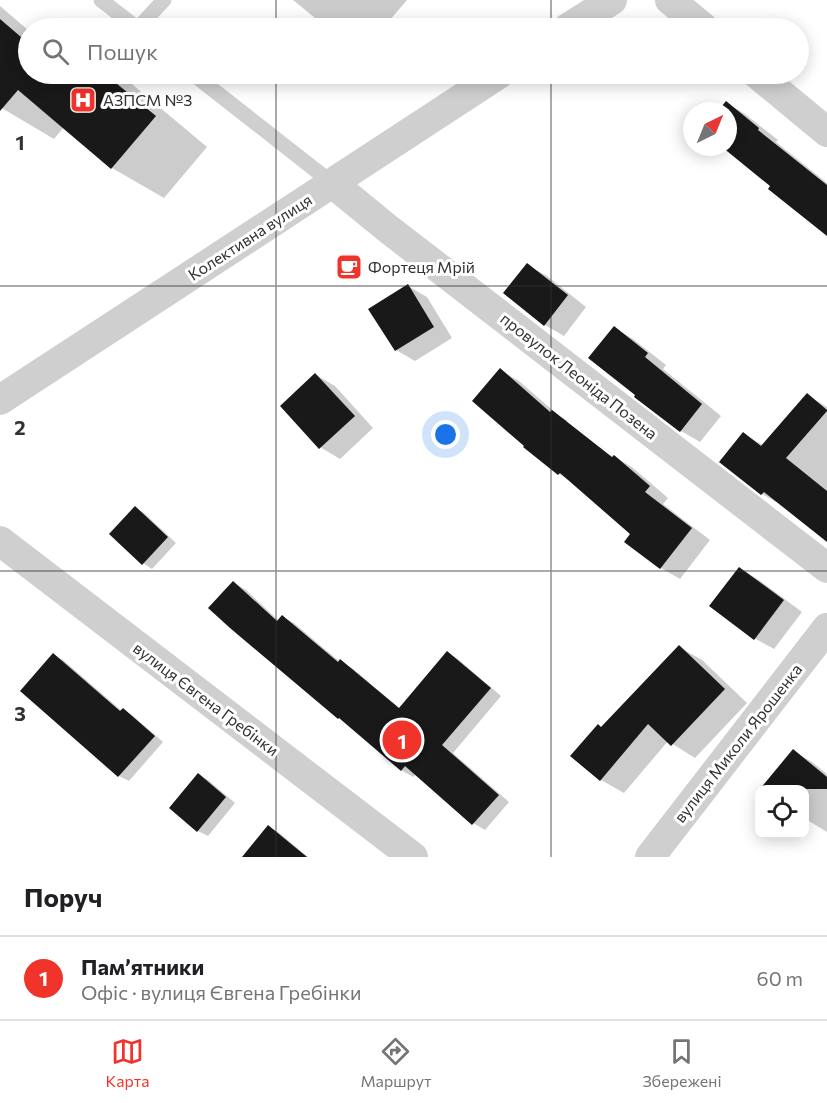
<!DOCTYPE html>
<html lang="uk">
<head>
<meta charset="utf-8">
<style>
  body { margin:0; font-family:Commissioner,sans-serif; background:#f6f6f6; color:#202124 }
  .controls { position:absolute; right:18px; bottom:18px; display:grid; overflow:hidden; border-radius:12px; box-shadow:0 3px 15px #0003 }
  .controls button { width:54px; height:54px; display:grid; place-items:center; padding:0; border:0; border-bottom:2px solid #e0e0e0; background:#fff; color:#202124; font:30px sans-serif }
  .compass { position:absolute; left:683px; top:102px; width:54px; height:54px; border-radius:50%; background:#fff; box-shadow:0 3px 15px #0003; rotate:43deg }
  .you { position:absolute; left:446px; top:435px; width:21px; height:21px; margin:-15px; border:4px solid #fff; border-radius:50%; background:#1a73e8; box-shadow:0 0 0 9px #1a73e833 }
  .badge { display:grid; place-items:center; width:39px; height:39px; border-radius:50%; background:#f1342b; color:#fff; font-size:20px; font-weight:700 }
  .pin { position:absolute; translate:-50% -50%; border:3px solid #fff; box-shadow:0 2px 6px #0006 }
  .list { margin:0; padding:0; list-style:none }
  h2 { display:flex; justify-content:space-between; align-items:center; height:78px; margin:0; padding:0 24px; font-size:26px }
  h2 small { font-size:20px; font-weight:400; color:#757577 }
  .list li { display:grid; grid-template-columns:39px 1fr auto; gap:18px; align-items:center; box-sizing:border-box; height:84px; padding:0 24px; border-top:2px solid #e0e0e0 }
  .list b { display:block; font-size:22px; white-space:nowrap }
  .list p { margin:0; font-size:20px; white-space:nowrap; color:#757577 }
  .list em { font-size:20px; font-style:normal; color:#757577 }
  .icon { flex:none; width:33px; height:33px; fill:none; stroke:currentColor; stroke-width:2; stroke-linecap:round; stroke-linejoin:round }
  .map { position:relative; flex:none; width:827px; height:857px; overflow:hidden }
  .search { position:absolute; background:#fff; box-shadow:0 3px 15px #0003; left:18px; right:18px; top:18px; height:66px; display:flex; align-items:center; gap:15px; box-sizing:border-box; padding:0 21px; border-radius:33px; color:#757577; font-size:22px }
  .sheet { height:162px; background:#fff }
  nav { display:flex; justify-content:space-around; align-items:center; box-sizing:border-box; height:84px; border-top:2px solid #e0e0e0; background:#fff; font-size:16px; color:#757577 }
  nav a { display:grid; justify-items:center; gap:3px }
  nav .on { color:#f1342b }
  .map>svg:first-child { display:block }
</style>
</head>
<body>
<div class="map">
<svg width="827" height="857" viewBox="0 0 827 857">
  <rect width="100%" height="100%" fill="#fff"/>
  <path fill="#0003" d="M293,0h114l-24,28h-50l-18,-10z
    M0,6l28,24v44h92l87,73 -43,51 -52,-30 -48,-41 -10,12 -54,-32z
    M726,103l19,11 33,26 -2,2 51,41v51l-55,-49 -48,-38h4v-36h-8z
    M527,265l20,11 39,31 -22,29 -19,-11z
    M408,286l19,11 25,41 -37,23 -19,-11z
    M614,328l19,11 33,26 -3,4 58,47 -21,26 -19,-11z
    M500,370l19,11 39,34 10,6h-4l53,42 2,-3 -50,-39 48,37 16,10 35,30 -5,6 47,36 -30,39 -19,-11 -35,-27 6,-7 -61,-53 -12,-7z
    M316,375l19,11 38,42 -33,31 -20,-12z
    M807,395l20,12v133l-48,-38 -1,1 -16,-9 -19,-60 20,11z
    M135,508l9,5 32,30 -24,26 -9,-6z
    M740,569l19,11 43,32 -28,37 -20,-11z
    M234,583l12,7 33,31 3,-4 12,6 46,39 12,6 48,41 48,-56 11,7 42,36 -48,57 56,49 -24,28 -12,-7 -57,-49 -3,3 -12,-7z
    M679,647l23,13 45,43 -52,55 -27,-17 -44,52 -23,-13 1,-52z
    M53,655l10,5 59,51 1,-1 9,5 31,27 -34,39 -10,-5 -97,-85z
    M793,751l19,11 15,12v58l-23,-14v-28h-36l-3,-3z
    M198,775l10,5 27,23 -27,33 -10,-5 -27,-23z
    M268,827l10,5 30,25h-64z"/>
  <path fill="#191919" d="M0,19l28,24v31h77l51,42 -45,53 -93,-79 -18,21z
    M726,101l33,27 -1,2 69,55v51l-59,-47 2,-3 -48,-39h6v-36h-10z
    M527,263l41,32 -24,31 -41,-33z
    M408,284l26,43 -39,24 -27,-42z
    M614,326l34,27 -3,4 57,47 -22,28 -46,-35 1,-2 -47,-37z
    M500,368l50,44 2,-2 60,47 2,-2 36,31 -5,6 47,36 -32,41 -36,-27 6,-8 -70,-61 -2,2 -35,-28 1,-1 -52,-45z
    M315,373l40,43 -36,33 -39,-43z
    M807,393l20,17v1l-41,47 41,33v51l-63,-50 -3,3 -42,-33 24,-30 18,14z
    M135,506l33,31 -26,28 -33,-31z
    M739,567l45,33 -30,40 -45,-34z
    M233,581l44,40 5,-6 56,47 2,-3 59,49 48,-57 44,37 -49,57 57,50 -27,30 -67,-59 -4,5 -62,-53 -1,1 -108,-91 -22,-20z
    M679,645l46,44 -54,57 -23,-22 -48,57 -30,-25 28,-32 3,3z
    M53,653l67,58 3,-3 32,28 -37,41 -98,-86z
    M793,749l34,28v12h-67z
    M198,773l28,24 -29,35 -28,-24z
    M268,825l39,32h-65z"/>
  <g fill="none" stroke-linecap="round" stroke-linejoin="round">
    <path stroke="#cfcfcf" stroke-width="15" d="M101,0l36,28
      M138,28l26,-28
      M193,74l139,109"/>
    <path stroke="#cfcfcf" stroke-width="30" d="M670,0l34,28
      M568,28l44,-28
      M757,74l70,58
      M332,183l55,45 440,340
      M0,400l499,-326
      M0,541l413,316
      M650,857l177,-229"/>
  </g>
  <path fill="none" stroke="#323232" stroke-width="1.5" stroke-opacity="0.55" d="M276,0v28M551,0v28M276,74v783M551,74v783M0,286h827M0,571h827"/>
  <defs>
    <g id="hospital-square" transform="scale(1.35)"><rect x="-9" y="-9" width="18" height="18" rx="4" fill="#f1342b" stroke="#fff"/><path d="M-5-5h3v3.5h4V-5h3V5h-3V1.5h-4V5h-3Z" fill="#fff"/></g>
    <g id="cafe-square" transform="scale(1.35)"><rect x="-9" y="-9" width="18" height="18" rx="4" fill="#f1342b" stroke="#fff"/><path d="M-5.5-4.5H6V0H3Q3 3.5 0 3.5H-2.5Q-5.5 3.5-5.5 0ZM3-3.2v2h1.7v-2ZM-6 4.5H4V6H-6Z" fill="#fff"/></g>
  </defs>
  <g fill-rule="evenodd">
    <use href="#hospital-square" x="83" y="100"/>
    <use href="#cafe-square" x="349" y="267"/>
  </g>
  <g text-anchor="middle" stroke-width="6" stroke-linejoin="round" paint-order="stroke">
    <g font-size="16" fill="#323232" stroke="#fff" text-anchor="start">
      <text x="103" y="106">АЗПСМ №3</text>
      <text x="368" y="273">Фортеця Мрій</text>
    </g>
    <g font-size="16" fill="#323232" stroke="#fff">
      <text transform="translate(250 237) rotate(-33)" y="6">Колективна вулиця</text>
      <text transform="translate(579 376) rotate(38)" y="6">провулок Леоніда Позена</text>
      <text transform="translate(206 699) rotate(37)" y="6">вулиця Євгена Гребінки</text>
      <text transform="translate(738 743) rotate(-52)" y="6">вулиця Миколи Ярошенка</text>
    </g>
  </g>
  <g font-size="20" text-anchor="middle" font-weight="bold" fill="#323232" stroke="#fff" stroke-width="6" stroke-linejoin="round" paint-order="stroke">
    <text x="20" y="150">1</text>
    <text x="20" y="435">2</text>
    <text x="20" y="721">3</text>
  </g>
</svg>
<div class="controls">
<button><svg class="icon" aria-label="locate" viewBox="0 0 24 24"><circle cx="12" cy="12" r="6"/><path d="M12 2v4M12 18v4M2 12h4M18 12h4"/></svg></button>
</div>
<svg class="compass" viewBox="-18 -18 36 36"><path d="M0-13l5 13h-10z" fill="#e53935"/><path d="M0 13l5-13h-10z" fill="#757577"/></svg>
<div class="you"></div>
<div class="pin badge" style="left:402px;top:740px">1</div>
<div class="search"><svg class="icon" aria-label="search" viewBox="0 0 24 24"><circle cx="10" cy="10" r="6"/><path d="M15 15l6 6"/></svg>Пошук</div>
</div>
<section class="sheet">
<h2>Поруч<small></small></h2>
<ul class="list">
<li><span class="badge">1</span><div><b>Памʼятники</b><p>Офіс · вулиця Євгена Гребінки</p></div><em>60 m</em></li>
</ul>
</section>
<nav>
<a class="on"><svg class="icon" aria-label="map" viewBox="0 0 24 24"><path d="M3 6l6-2 6 2 6-2v14l-6 2-6-2-6 2zM9 4v14M15 6v14"/></svg>Карта</a>
<a><svg class="icon" aria-label="directions" viewBox="0 0 24 24"><path d="M12 3l9 9-9 9-9-9zM9 14v-3h6M13 9l2 2-2 2"/></svg>Маршрут</a>
<a><svg class="icon" aria-label="saved" viewBox="0 0 24 24"><path d="M7 4h10v16l-5-4-5 4z"/></svg>Збережені</a>
</nav>
</body>
</html>
